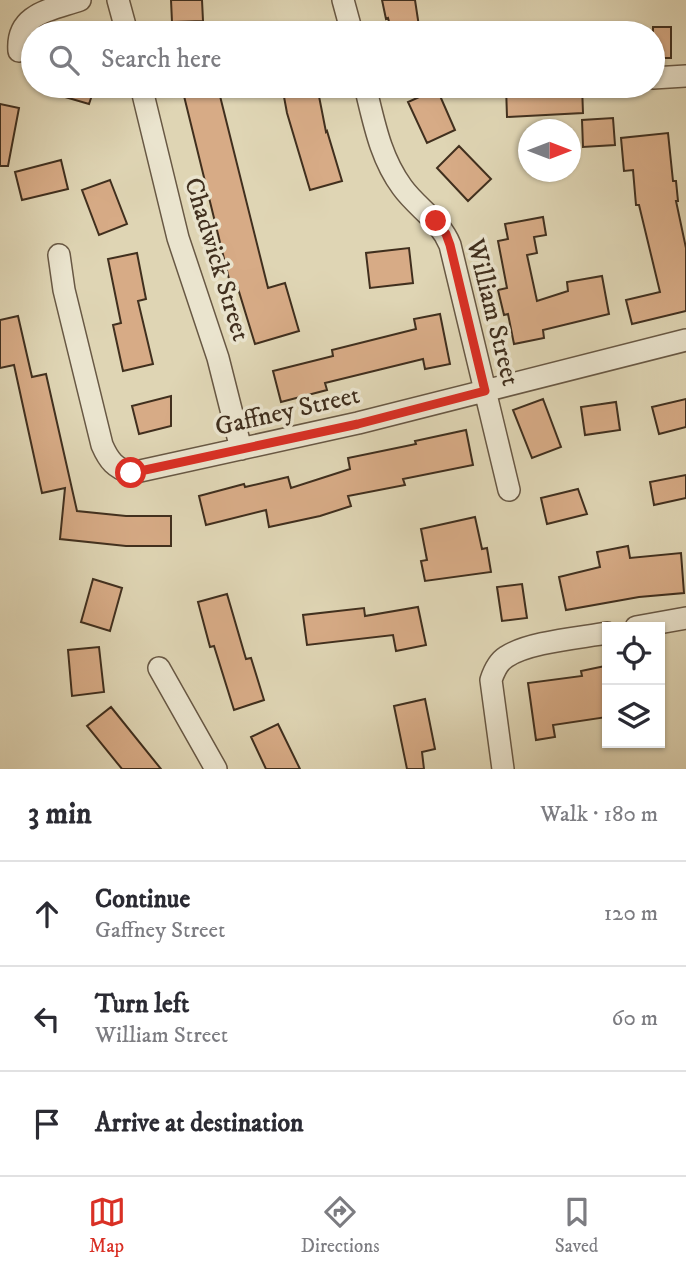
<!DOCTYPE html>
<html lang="en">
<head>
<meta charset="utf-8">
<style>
  body { margin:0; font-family:"IM FELL DW Pica",serif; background:#f2f2f3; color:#2b2b33 }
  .controls { position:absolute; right:21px; bottom:21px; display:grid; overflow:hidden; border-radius:0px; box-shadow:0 2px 5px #0004 }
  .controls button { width:63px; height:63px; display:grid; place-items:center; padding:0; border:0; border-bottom:2px solid #e1e1e2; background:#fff; color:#2b2b33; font:35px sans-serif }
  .compass { position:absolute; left:518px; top:119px; width:63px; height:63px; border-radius:50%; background:#fff; box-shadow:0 2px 5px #0004; rotate:90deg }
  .stop { position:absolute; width:21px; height:21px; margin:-16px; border:5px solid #d93025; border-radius:50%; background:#fff }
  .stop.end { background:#d93025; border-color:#fff; box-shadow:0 2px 7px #0008 }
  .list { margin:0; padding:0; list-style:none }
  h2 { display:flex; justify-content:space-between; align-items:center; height:91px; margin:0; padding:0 28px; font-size:30px }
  h2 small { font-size:23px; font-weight:400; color:#7c7c81 }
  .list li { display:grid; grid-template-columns:46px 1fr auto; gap:21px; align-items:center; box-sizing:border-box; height:105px; padding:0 28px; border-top:2px solid #e1e1e2 }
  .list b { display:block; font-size:26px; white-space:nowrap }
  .list p { margin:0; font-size:23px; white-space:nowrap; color:#7c7c81 }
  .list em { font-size:23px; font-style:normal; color:#7c7c81 }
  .icon { flex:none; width:38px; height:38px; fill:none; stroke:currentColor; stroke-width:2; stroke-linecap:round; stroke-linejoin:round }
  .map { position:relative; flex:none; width:686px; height:769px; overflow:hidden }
  .search { position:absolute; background:#fff; box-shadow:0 2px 5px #0004; left:21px; right:21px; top:21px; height:77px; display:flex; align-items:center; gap:18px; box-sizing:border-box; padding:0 24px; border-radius:38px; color:#7c7c81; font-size:26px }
  .sheet { height:406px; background:#fff }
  nav { display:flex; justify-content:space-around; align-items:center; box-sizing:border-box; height:98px; border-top:2px solid #e1e1e2; background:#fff; font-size:19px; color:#7c7c81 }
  nav a { display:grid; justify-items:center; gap:4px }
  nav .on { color:#d93025 }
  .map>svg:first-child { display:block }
</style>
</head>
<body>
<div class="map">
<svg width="686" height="769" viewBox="0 0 686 769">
  <rect width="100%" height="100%" fill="#dfd5b4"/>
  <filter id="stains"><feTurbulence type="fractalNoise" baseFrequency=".00286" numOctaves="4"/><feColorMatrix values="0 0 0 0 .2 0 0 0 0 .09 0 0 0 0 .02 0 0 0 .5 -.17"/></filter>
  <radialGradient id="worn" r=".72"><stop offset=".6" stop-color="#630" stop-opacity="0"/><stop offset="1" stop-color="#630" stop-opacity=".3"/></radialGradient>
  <path fill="#d7ab86" stroke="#402f1e" stroke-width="2" d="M171,0h31l1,21 -31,1z
    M382,0h33l5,33h-28l-4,-15 -2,1z
    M653,27h18v31h-18z
    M41,86h54l-6,18 -48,-14z
    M282,86h35l9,46 1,-1 15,50 -32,9 -23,-77z
    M506,86h76l1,27 -76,4z
    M218,88l50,200 17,-5 14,48 -44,13 -19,-62 -6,1 -46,-187z
    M437,89l18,41 -28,13 -19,-41z
    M0,104l19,4 -11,58h-8z
    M613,118l2,27 -32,2 -1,-27z
    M668,133l5,48h3l2,20h-2l10,47v63l-54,13 -6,-24 34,-8 -21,-87h-3l-3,-35 -9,1 -3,-33z
    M459,146l32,33 -23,22 -31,-33z
    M61,160l7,29 -46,11 -7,-28z
    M110,180l17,44 -28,11 -17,-45z
    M543,217l3,18 -12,2 3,16 -10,2 10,46 31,-10 -1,-9 35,-6 7,38 -66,16 1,8 -30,6 -6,-30 -4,1 -6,-25 9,-2 -9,-47 10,-2 -3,-15z
    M409,248l4,35 -43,5 -4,-35z
    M137,253l9,46 -8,2 15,63 -30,7 -10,-46 8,-2 -13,-64z
    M440,314l10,50 -25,5 -2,-10 -98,24 2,7 -46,12 -8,-31 60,-15 -1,-6 84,-21 -2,-10z
    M18,316l14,61 14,-3 31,137 49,5h45v30h-45l-66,-7 5,-51 -23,5 -28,-128 -14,3v-48z
    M171,396v30l-32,8 -7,-28z
    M543,399l18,48 -29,11 -19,-48z
    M686,399v28l-27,7 -7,-27z
    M616,402l4,28 -35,5 -4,-28z
    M466,430l7,35 -70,14 2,6 -57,11 3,10 -31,10 -51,11 -3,-17 -60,15 -7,-29 45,-12 1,3 43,-10 3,11 59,-19 -2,-11 68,-14 -1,-3z
    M686,475v23l-32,7 -4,-23z
    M578,489l9,25 -40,10 -6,-26z
    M475,517l7,32 5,-1 4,24 -66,9 -4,-20 6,-1 -6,-31z
    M628,546l2,12 51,-5 3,40 -45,4 -73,13 -7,-33 41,-10 -3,-15z
    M93,579l29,9 -12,43 -29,-9z
    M522,584l5,34 -25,3 -5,-34z
    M227,594l19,65 5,-1 13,42 -30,10 -20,-64 -4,1 -12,-45z
    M418,607l8,38 -30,6 -3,-16 -86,10 -4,-30 61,-7 1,8z
    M99,647l5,45 -32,4 -4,-46z
    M605,666l2,51 -54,8 2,12 -19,3 -8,-57 54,-7 -1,-5z
    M425,699l10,50 -13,3 2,17h-17l-13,-63z
    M111,707l50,62h-39l-35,-43z
    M278,724l22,45h-34l-15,-32z"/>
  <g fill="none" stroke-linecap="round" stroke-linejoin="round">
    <g stroke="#685844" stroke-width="24">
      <path id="minor" d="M118,0l9,33
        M343,0l9,33
        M19,51c-3,-38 32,-41 61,-51
        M653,78l33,-2
        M141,86l37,152 40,120 23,91
        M365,86c9,36 15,71 37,101 15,21 38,33 48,58l59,245
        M59,255l5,35 38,155c7,16 13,23 29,28l227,-50 328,-83
        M636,627l50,-9
        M159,668l57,101
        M503,769l-12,-89c3,-9 7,-18 15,-23 22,-15 73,-19 101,-24"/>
    </g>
    <use href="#minor" stroke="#eae4ce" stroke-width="21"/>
  </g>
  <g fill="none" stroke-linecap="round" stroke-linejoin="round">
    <path stroke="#d93025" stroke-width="9" d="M131,473l227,-49 127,-33 -35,-146 -4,-11 -10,-13"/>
  </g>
  <g text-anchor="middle" stroke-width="7" stroke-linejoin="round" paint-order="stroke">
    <g font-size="26" fill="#402f1e" stroke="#eae4ce">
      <text transform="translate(218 259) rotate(73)" y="9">Chadwick Street</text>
      <text transform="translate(494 312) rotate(76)" y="9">William Street</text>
      <text transform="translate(287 410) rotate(-13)" y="9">Gaffney Street</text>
    </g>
  </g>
  <rect width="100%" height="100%" filter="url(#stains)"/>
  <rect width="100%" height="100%" fill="url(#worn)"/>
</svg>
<div class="controls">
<button><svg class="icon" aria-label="locate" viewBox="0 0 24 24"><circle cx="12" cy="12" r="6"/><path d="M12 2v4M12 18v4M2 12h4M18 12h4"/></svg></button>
<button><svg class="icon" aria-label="layers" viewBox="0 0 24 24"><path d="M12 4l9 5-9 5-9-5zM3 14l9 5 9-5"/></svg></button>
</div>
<svg class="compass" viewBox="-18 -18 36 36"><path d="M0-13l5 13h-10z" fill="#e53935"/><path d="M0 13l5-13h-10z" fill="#7c7c81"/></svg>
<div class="stop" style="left:131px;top:473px"></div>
<div class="stop end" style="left:436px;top:221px"></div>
<div class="search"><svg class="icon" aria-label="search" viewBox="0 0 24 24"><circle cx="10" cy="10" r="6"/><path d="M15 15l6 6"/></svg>Search here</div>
</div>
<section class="sheet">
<h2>3 min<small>Walk · 180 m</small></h2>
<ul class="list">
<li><svg class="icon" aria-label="ahead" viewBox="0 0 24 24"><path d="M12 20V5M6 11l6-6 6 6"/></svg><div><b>Continue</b><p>Gaffney Street</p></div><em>120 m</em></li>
<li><svg class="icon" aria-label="left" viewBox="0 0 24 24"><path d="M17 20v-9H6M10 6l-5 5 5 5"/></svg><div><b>Turn left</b><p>William Street</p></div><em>60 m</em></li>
<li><svg class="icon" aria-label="arrive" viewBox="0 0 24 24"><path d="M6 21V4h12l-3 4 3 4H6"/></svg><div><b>Arrive at destination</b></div></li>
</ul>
</section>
<nav>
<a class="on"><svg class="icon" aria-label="map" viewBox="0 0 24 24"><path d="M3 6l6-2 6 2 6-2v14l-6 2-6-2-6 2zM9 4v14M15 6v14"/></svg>Map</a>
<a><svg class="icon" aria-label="directions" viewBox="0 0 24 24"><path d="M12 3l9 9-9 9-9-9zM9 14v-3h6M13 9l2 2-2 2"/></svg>Directions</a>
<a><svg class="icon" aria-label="saved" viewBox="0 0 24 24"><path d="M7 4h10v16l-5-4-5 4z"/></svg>Saved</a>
</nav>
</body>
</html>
